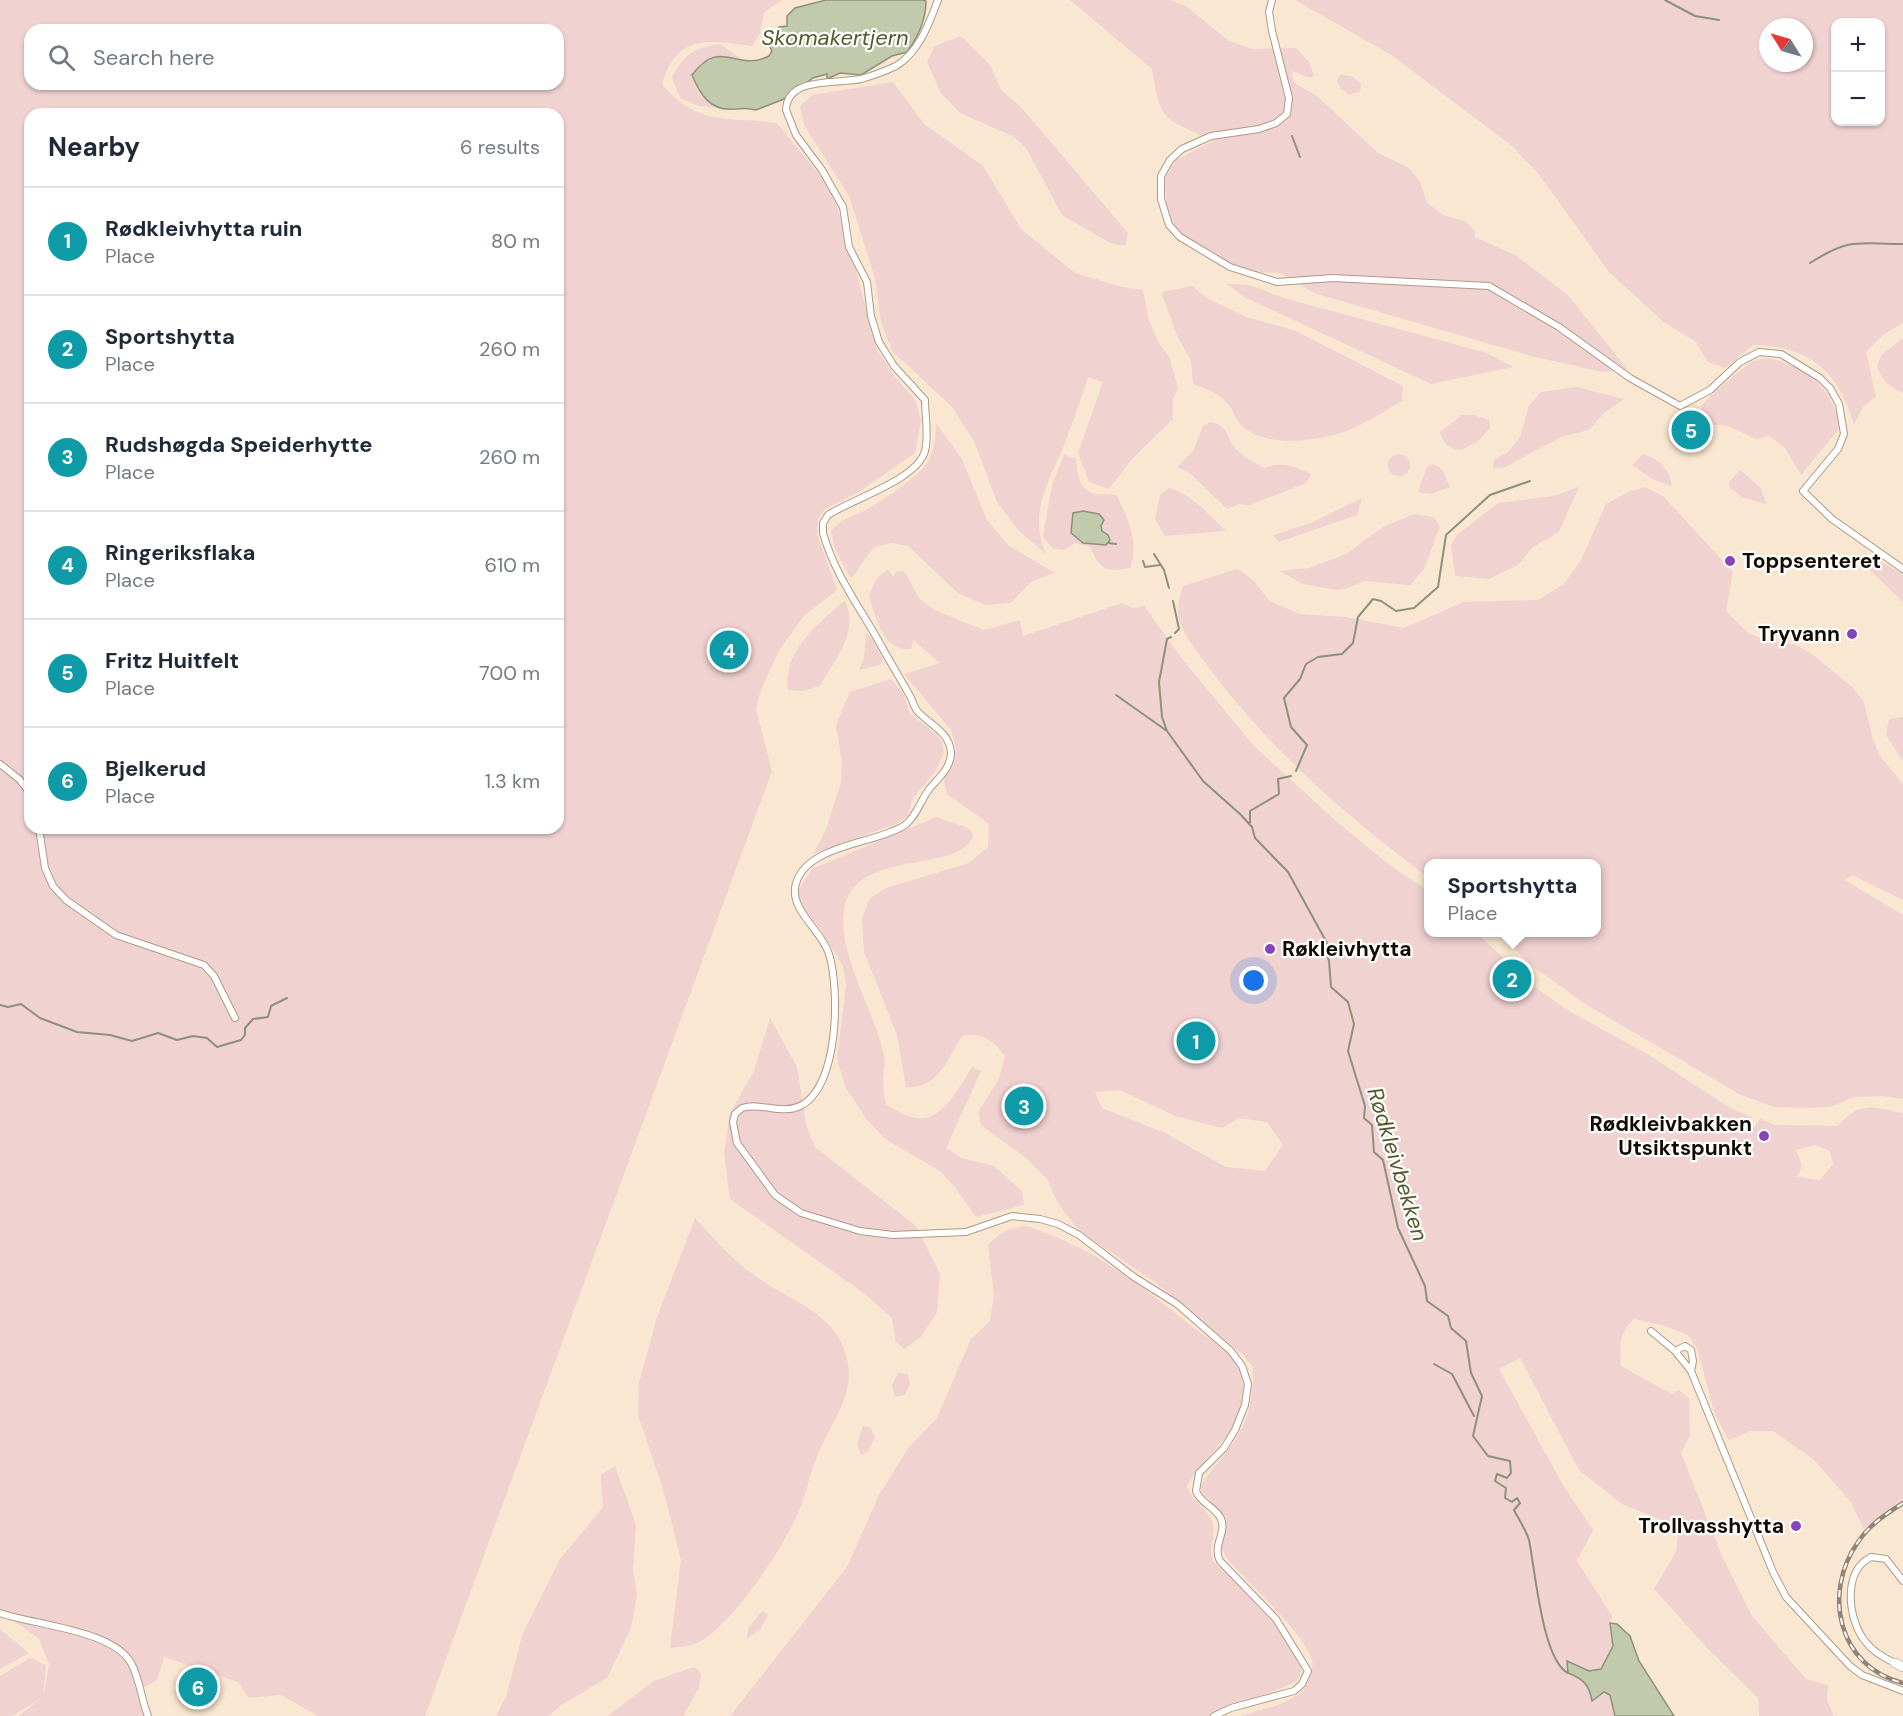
<!DOCTYPE html>
<html lang="en">
<head>
<meta charset="utf-8">
<style>
  body { margin:0; font-family:"DM Sans",sans-serif; background:#f2f2f3; color:#1f2937 }
  .controls { position:absolute; right:18px; top:18px; display:grid; overflow:hidden; border-radius:12px; box-shadow:0 2px 4px #0004 }
  .controls button { width:54px; height:54px; display:grid; place-items:center; padding:0; border:0; border-bottom:2px solid #e0e1e3; background:#fff; color:#1f2937; font:30px sans-serif }
  .compass { position:absolute; left:1759px; top:18px; width:54px; height:54px; border-radius:50%; background:#fff; box-shadow:0 2px 4px #0004; rotate:307deg }
  .you { position:absolute; left:1254px; top:981px; width:21px; height:21px; margin:-15px; border:4px solid #fff; border-radius:50%; background:#1a73e8; box-shadow:0 0 0 9px #1a73e833 }
  .badge { display:grid; place-items:center; width:39px; height:39px; border-radius:50%; background:#0f766e; color:#fff; font-size:20px; font-weight:700 }
  .pin { position:absolute; translate:-50% -50%; border:3px solid #fff; box-shadow:0 2px 6px #0006 }
  .popup { position:absolute; left:1424px; top:859px; width:177px; height:78px; box-sizing:border-box; display:grid; place-content:center; border-radius:12px; background:#fff; filter:drop-shadow(0 2px 4px #0005); font-size:20px; white-space:nowrap; color:#747a83 }
  .popup b { font-size:22px; color:#1f2937 }
  .popup::after { content:''; position:absolute; left:50%; top:100%; margin-left:-12px; border:12px solid transparent; border-top-color:#fff }
  .list { margin:0; padding:0; list-style:none }
  h2 { display:flex; justify-content:space-between; align-items:center; height:78px; margin:0; padding:0 24px; font-size:26px }
  h2 small { font-size:20px; font-weight:400; color:#747a83 }
  .list li { display:grid; grid-template-columns:39px 1fr auto; gap:18px; align-items:center; box-sizing:border-box; height:108px; padding:0 24px; border-top:2px solid #e0e1e3 }
  .list b { display:block; font-size:22px; white-space:nowrap }
  .list p { margin:0; font-size:20px; white-space:nowrap; color:#747a83 }
  .list em { font-size:20px; font-style:normal; color:#747a83 }
  .icon { flex:none; width:33px; height:33px; fill:none; stroke:currentColor; stroke-width:2; stroke-linecap:round; stroke-linejoin:round }
  .map { position:relative; flex:none; width:1903px; height:1716px; overflow:hidden }
  .search { position:absolute; background:#fff; box-shadow:0 2px 4px #0004; left:24px; top:24px; width:540px; height:66px; display:flex; align-items:center; gap:15px; box-sizing:border-box; padding:0 21px; border-radius:18px; color:#747a83; font-size:22px }
  .panel { position:absolute; background:#fff; box-shadow:0 2px 4px #0004; left:24px; top:108px; width:540px; height:726px; border-radius:18px }
  .map>svg:first-child { display:block }
</style>
</head>
<body>
<div class="map">
<svg width="1903" height="1716" viewBox="0 0 1903 1716">
  <rect width="100%" height="100%" fill="#fae7d1"/>
  <path fill="#f0d2d1" fill-rule="evenodd" d="M0,0h783l-19,12 -4,21 -8,13c-45,-6 -75,-12 -90,38 36,43 65,32 115,39l50,61 11,23 6,34 12,30 21,79 19,28 20,23 5,20 -6,32 -56,39 -34,17 -7,10 -1,15 20,56 -33,26 -24,33 -19,40 -5,20 16,62 -347,945h-107l-37,-21 -32,3 -11,-16 -74,-25 -7,23 -21,12 8,24h-126l24,-18 -30,18h-12v-40l30,-18 16,7 -3,33 6,-34 -10,-25 -39,-28zM30,30h528v54h-528zM30,114h528v714h-528z
    M1070,0h99l17,6 43,35 23,8 44,-1 13,14 5,14 -4,2 -18,-7 1,11 24,14 61,57 31,15 11,14 7,21 16,12 22,6 9,9 1,7 40,18 53,40 59,74 -24,3 -72,-16 -217,-63 -33,-20 -33,-1 -42,-22 -24,-16 -15,-19 -2,-38 11,-17 37,-19c-49,-24 -52,-16 -61,-72z
    M1295,0h608v323l-20,12 -17,17 10,45 -12,8 -10,20c-15,-53 -44,-79 -101,-80l-28,23 -17,-6 -12,-20 -31,-19 -56,-51 -71,-99 -26,-27 -119,-90zM1880,22v100h-44v-100zM1768,27h36v36h-36z
    M961,36l29,29 12,26 19,16 107,126 -3,13 -15,-3 -48,-28 -36,-67 -12,-11 -54,-24 -19,-20 -14,-31 8,-16z
    M720,44l23,16c-23,-6 -36,-5 -50,15l11,23 15,10 -21,-2 -18,-8 -8,-20c11,-24 23,-30 48,-34z
    M1340,75l12,1 9,8 -1,8 -11,3 -9,-7 -3,-8z
    M893,82l31,42 58,41 40,65 53,43 48,14 20,3 5,27 10,25 11,15 9,30 -5,14v18l-42,41 -22,29 -20,-7 -11,-29 25,-71 -15,-5c-8,24 -16,48 -25,71 -15,36 -35,65 -17,106l-28,-24 -21,-28 -23,-61 -22,-34 -60,-56 -11,-29 -6,-44 -26,-82 -45,-71 -4,-19 12,-11z
    M1227,284l23,1 34,13 203,55 26,14 -82,17 -187,-87z
    M1192,286l16,13 39,18 49,14 107,55 -1,15c-16,9 -32,19 -48,27 -29,13 -91,22 -114,-4 -4,-4 -6,-11 -9,-16 -9,-14 -24,-19 -38,-24l-2,-24 -13,-22 -17,-46z
    M1903,338v55c-15,-7 -21,-12 -26,-28l5,-11z
    M1767,358c38,7 69,31 72,71l-38,46 -16,-27 -15,-12 -14,3 -28,-13 -24,-2 -3,-6 1,-13 12,-13 38,-31z
    M1577,387l47,12 -20,14 -15,17 -28,7 -57,31h-11l1,-8 14,-8 12,-15 9,-31 12,-14z
    M1462,415h12l15,5 1,8 -13,14 -16,8c-11,-2 -18,-5 -21,-18z
    M1210,422c20,3 16,19 29,30 7,6 17,11 25,16 17,-7 31,-2 47,6l-5,9 -56,22 -11,-1 -12,5 -36,-35 -14,-7 16,-16 10,-25z
    M936,423l26,36 25,61 21,25 47,28 -23,8 -21,22 -26,2 -27,-12 -50,-47 -16,-3 -18,4 -23,32 -16,-30 -4,-18c11,-13 21,-14 35,-21 15,-8 56,-36 63,-50 6,-12 7,-24 7,-37z
    M1643,454c17,6 26,14 29,32l-20,-7 -20,-14z
    M1388 465a11 11 0 1 1 22 0a11 11 0 1 1-22 0Z
    M1064,455l12,3c1,14 2,33 21,36 7,1 12,-1 20,2 12,25 22,45 13,72 -24,5 -30,1 -40,-21l-15,-4 -11,7 -12,-2 -9,-12 9,-51z
    M1433,464l9,5 8,18 -19,7 -13,-2 9,-25z
    M1740,470l21,18 5,16 -24,-7 -12,-9 -1,-6z
    M1579,487l-20,45 -26,15 -15,18 -29,14 -34,-3 -4,-31 6,-10 41,-32 55,-7z
    M1645,487l18,9 70,76 -7,39 22,22 21,8 27,4 15,8 41,34 12,15 9,38 7,16 23,28v116l-51,-25 -7,5 58,35v184l-20,-3 -29,1 -24,10 -29,1 -27,-1 -33,-12 -154,-90 -51,-36 -39,-36 99,-1v-68h-168v13c-80,-59 -156,-126 -216,-205 -11,-16 -26,-32 -32,-50 -4,-12 -1,-24 3,-36l54,-17 15,10 18,22 30,13 46,3 58,11 59,-26 75,-2 26,-16 17,-24 25,-56 23,-12z
    M1169,488c23,6 40,27 57,43l-61,5 -10,-17 5,-24z
    M1362,498l-5,17 -78,27 -6,-7 38,-12z
    M1414,514l20,3 6,10 -16,42 -14,16 -46,-4 -16,7 -12,2 -33,-6 -23,-13 29,-3 37,-14 37,-27z
    M1865,553l38,21v28l-39,-38z
    M888,569l5,8 3,-5 8,-1 15,27 15,12 50,20 36,-10 3,16 99,-33 11,5 11,-2 39,54 71,86 82,75 56,46 36,24v41l49,1 57,54 35,24 80,44 81,53 21,9 3,11 6,-9 16,6 62,1c21,-26 36,-19 65,-13v385l-39,31 -14,-28 -36,-41 -41,-29h-23l-21,9 -14,-25 -18,-67 -9,-13 -26,-10 -28,-6c-16,13 -14,28 -13,47l51,28 7,-4 10,8 1,37 -9,18 41,103 30,60 54,63 22,6 -1,16 7,15h-75l-1,-18 -51,-50 -53,-59 22,-37 3,-25 -57,-23 -43,-34 -59,-112 -21,11 65,118 29,43 -16,31 35,55 -2,12 3,18 -11,23 -13,2 -22,-10 23,30 21,4 4,21h-375c19,-6 49,-11 63,-26 6,-7 11,-22 9,-30 -5,-23 -65,-79 -83,-99l-8,-13c6,-28 2,-37 -19,-56l-1,-7c34,-47 52,-54 52,-118l-11,-13 -86,-71 -79,-54 -19,-26 -11,-24 -21,-21 -45,-33 -3,-13 21,-33 6,-23c-12,-15 -22,-24 -43,-20 -14,23 -25,54 -56,51l-9,-52 -33,-83 -2,-33 7,-20 17,-11 83,-25 19,-16 1,-23 -42,-30 -4,-18 13,-28 -5,-18 -47,-56 36,-11 -27,-23 -2,9c-28,3 -35,-32 -42,-53l7,-17zM1120,1090l55,26 47,12 16,-10 29,4 16,23 -18,26 -39,-4 -63,-35 -61,-24 -7,-16zM1815,1145l15,6 3,13 -13,16 -23,-3c7,-12 5,-15 -2,-27z
    M845,600c14,33 -9,58 -25,86l-18,5 -14,-1c-6,-39 31,-67 57,-90z
    M866,634l5,2 12,24 -3,5 -21,5 5,-12z
    M891,679l12,14 7,21 19,14 12,12 3,12 -9,20 -22,26 -6,18 -9,7 -85,31 12,-22 16,-49 1,-21 -6,-37 14,-33z
    M1903,717v44l-17,-26 3,-16z
    M936,817l30,10 8,7c-13,42 -120,12 -130,76 -7,43 31,103 40,145 2,9 -1,19 -1,28 0,7 2,15 3,22 8,4 17,10 26,12 29,9 47,-30 60,-50l9,4 -35,77 16,10 32,8 28,25 2,14 -48,12 -22,-31 -14,-15 -55,-32 -18,-19 -21,-32 -9,-29 9,-74 -3,-19 -24,-39 -17,-18 -4,-18 14,-22z
    M770,1018l27,49 9,57 9,23 101,79 24,48 -3,38 -17,26 -16,11 -8,-7 -4,-24 -27,-24 -135,-95 -6,-46 6,-40 24,-42z
    M695,1218c21,23 40,45 66,62 26,18 64,31 79,60 24,48 -7,76 -24,119 -7,17 -10,35 -17,52 -16,37 -64,110 -98,130 -8,5 -21,6 -31,7l11,-88 -18,-71 -25,-74 1,-32 18,-66z
    M1027,1226c68,22 112,58 167,102 12,9 31,19 40,31 9,12 11,30 8,44 -7,35 -39,53 -55,83 5,16 22,23 26,38 4,13 -9,27 3,40 11,12 27,21 39,33 15,14 40,50 47,68 -1,4 -2,11 -4,14 -8,10 -71,25 -90,37h-478l117,-149 32,-72 30,-48 28,-29 34,-79 19,-18 4,-26 -6,-50c12,-12 22,-18 39,-19z
    M898,1373l10,1 2,10 -5,11 -10,2 -3,-12z
    M863,1426l8,2 4,9 -7,14 -7,4 -4,-12z
    M615,1466l21,59 -3,44 4,26 -6,33 -24,50 -46,27 -12,11h-53l10,-19 17,-64 37,-74 43,-52 -2,-32z
    M762,1611l6,3 -8,16 -14,9 3,-12z
    M0,1629l29,24 -29,16z
    M691,1668h6l4,7 -2,13 -16,28h-76l47,-35z"/>
  <path fill="#c2caac" stroke="#8d917a" stroke-width="1.5" d="M826,0h97l3,1c0,19 -8,36 -19,51l-15,4 -31,19 -21,-2 -13,6v-5l-14,4 -29,21 -28,11c-9,-3 -14,-1 -23,-1 -23,2 -33,-15 -41,-34 29,-39 44,-2 77,-19l3,-5 -3,-6 10,-18 8,-1v-10l8,-8z
    M1083,511l16,3 5,6 -3,6 1,5 6,4 2,5 -4,5 -23,-2 -12,-10 2,-20z
    M1610,1623l7,1 13,12 9,25 35,55h-59l-5,-21 -6,-3 -12,9c-3,-17 -9,-22 -24,-28l-1,-12 22,10 12,-2 12,-23z"/>
  <g fill="none" stroke-linecap="round" stroke-linejoin="round">
    <path stroke="#8d917a" stroke-width="2" d="M1665,0l30,16 24,4
      M1292,136l8,21
      M1810,263c41,-26 47,-19 93,-19
      M1109,543l7,1
      M1154,554l10,16 5,18
      M1143,561l2,6 15,-2
      M1173,601l6,28 -4,4
      M1171,637l-4,2 -8,43 3,35 5,14 36,50 37,33 12,13 3,11 33,34 39,71 -3,3 5,15 2,26 17,15 6,22 -6,27 17,55 -1,12 8,7 2,27 9,8 15,68 27,58 2,15 21,15 3,12 15,13 5,32 11,23 -9,40 15,20 22,5 1,12 -4,5 -10,-4 -2,7 11,7 -1,10 7,4 5,-4 3,5 -6,7c5,10 12,20 15,30 6,28 13,120 39,133
      M1116,695l51,36
      M1296,771l11,-26 -16,-18 -7,-29 16,-19 6,-15 12,-7 24,-3 11,-11 5,-26 15,-18 8,2 15,10 18,-3 24,-21 8,-52 44,-40 40,-14
      M1250,823v-12l29,-17 -1,-15 13,-3
      M0,1005l8,2 13,-3 19,14 37,14 33,3 22,6 26,-8 19,7 16,-4 14,2 10,9 24,-7 4,-5v-7l8,-9 15,-2 3,-11 16,-8
      M1434,1364l18,10 22,42"/>
    <g stroke="#ad9b87" stroke-width="8">
      <path id="street" d="M938,0c-9,24 -19,52 -42,66 -11,5 -24,10 -35,13 -23,5 -74,-3 -75,31l10,25 26,35 21,37 6,40 18,35 4,34 8,26 15,24 31,34c0,16 4,35 0,51 -8,29 -73,48 -97,64l-5,8v10c12,43 39,77 60,116 9,16 18,31 27,47 3,5 4,12 8,16 13,13 32,21 33,41 0,14 -12,25 -21,35 -9,11 -13,28 -25,37 -29,19 -97,19 -109,58 -8,27 26,47 33,71 11,36 10,134 -29,152 -19,9 -39,-4 -58,2l-7,6 -2,8 4,21 38,52 26,18 59,18 33,4 73,-3 46,-16 28,3 18,5 21,11 55,42 43,27 54,47 11,15 6,18 -3,21 -10,25 -11,18 -25,25 -3,18c4,12 20,16 25,28 6,14 -9,26 -1,42l56,58 32,52 -6,13 -8,7 -63,17 -17,8
        M1272,0l-3,12 3,19 17,67 -2,16 -11,9 -17,6 -48,7 -29,13 -12,11 -9,16v23l8,26 11,12 50,30 47,15 56,-4 156,8 70,41 71,51 50,28 30,-16 30,-28 19,-10 22,2 39,24 10,10 9,16 5,30 -6,15 -35,42 29,28 71,50
        M0,764l19,15 11,14
        M39,828l6,40 8,18 13,14 50,35 88,30 10,11 21,42
        M1651,1331l24,20 16,20 82,201 13,25 64,69 12,9 41,16
        M1675,1351l10,-5 6,4 2,11 -2,10
        M0,1613c34,12 113,17 131,50 9,16 10,36 17,53
        M1895,1663c-11,-5 -23,-12 -30,-22 -17,-21 -23,-70 6,-84l15,2 17,22"/>
    </g>
    <g stroke="#ad9b87" stroke-width="10">
      <path id="secondary" d="M1895,1663l8,4"/>
    </g>
    <use href="#street" stroke="#fff" stroke-width="6"/>
    <use href="#secondary" stroke="#fff" stroke-width="9"/>
    <g stroke="#918475" stroke-width="4.5">
      <path id="rail" d="M1903,1503c-17,11 -34,22 -45,39 -36,51 -20,125 45,141"/>
    </g>
    <use href="#rail" stroke="#fff" stroke-width="2" stroke-dasharray="7" stroke-linecap="butt"/>
  </g>
  <g fill="#8644b8" stroke="#fff" stroke-width="2">
    <circle cx="1730" cy="561" r="6"/>
    <circle cx="1852" cy="634" r="6"/>
    <circle cx="1270" cy="949" r="6"/>
    <circle cx="1764" cy="1136" r="6"/>
    <circle cx="1796" cy="1526" r="6"/>
  </g>
  <g text-anchor="middle" stroke-width="4.5" stroke-linejoin="round" paint-order="stroke">
    <g font-size="21" font-weight="bold" fill="#120c05" stroke="#fff" text-anchor="end">
      <text x="1742" y="568" text-anchor="start">Toppsenteret</text>
      <text x="1840" y="641">Tryvann</text>
      <text x="1282" y="956" text-anchor="start">Røkleivhytta</text>
      <text x="1752" y="1131">Rødkleivbakken<tspan x="1752" dy="24">Utsiktspunkt</tspan></text>
      <text x="1784" y="1533">Trollvasshytta</text>
    </g>
    <g font-size="22" font-style="italic" fill="#505a2a" stroke="#fff">
      <text x="835" y="45">Skomakertjern</text>
      <text transform="translate(1398 1164) rotate(73)" y="8">Rødkleivbekken</text>
    </g>
  </g>
</svg>
<div class="controls">
<button>+</button>
<button>−</button>
</div>
<svg class="compass" viewBox="-18 -18 36 36"><path d="M0-13l5 13h-10z" fill="#e53935"/><path d="M0 13l5-13h-10z" fill="#747a83"/></svg>
<div class="you"></div>
<div class="pin badge" style="left:1196px;top:1041px;background:#0f9aa8">1</div>
<div class="pin badge" style="left:1512px;top:979px;background:#0f9aa8">2</div>
<div class="popup"><b>Sportshytta</b>Place</div>
<div class="pin badge" style="left:1024px;top:1106px;background:#0f9aa8">3</div>
<div class="pin badge" style="left:729px;top:650px;background:#0f9aa8">4</div>
<div class="pin badge" style="left:1691px;top:430px;background:#0f9aa8">5</div>
<div class="pin badge" style="left:198px;top:1687px;background:#0f9aa8">6</div>
<div class="search"><svg class="icon" aria-label="search" viewBox="0 0 24 24"><circle cx="10" cy="10" r="6"/><path d="M15 15l6 6"/></svg>Search here</div>
<section class="panel">
<h2>Nearby<small>6 results</small></h2>
<ul class="list">
<li><span class="badge" style="background:#0f9aa8">1</span><div><b>Rødkleivhytta ruin</b><p>Place</p></div><em>80 m</em></li>
<li><span class="badge" style="background:#0f9aa8">2</span><div><b>Sportshytta</b><p>Place</p></div><em>260 m</em></li>
<li><span class="badge" style="background:#0f9aa8">3</span><div><b>Rudshøgda Speiderhytte</b><p>Place</p></div><em>260 m</em></li>
<li><span class="badge" style="background:#0f9aa8">4</span><div><b>Ringeriksflaka</b><p>Place</p></div><em>610 m</em></li>
<li><span class="badge" style="background:#0f9aa8">5</span><div><b>Fritz Huitfelt</b><p>Place</p></div><em>700 m</em></li>
<li><span class="badge" style="background:#0f9aa8">6</span><div><b>Bjelkerud</b><p>Place</p></div><em>1.3 km</em></li>
</ul>
</section>
</div>
</body>
</html>
